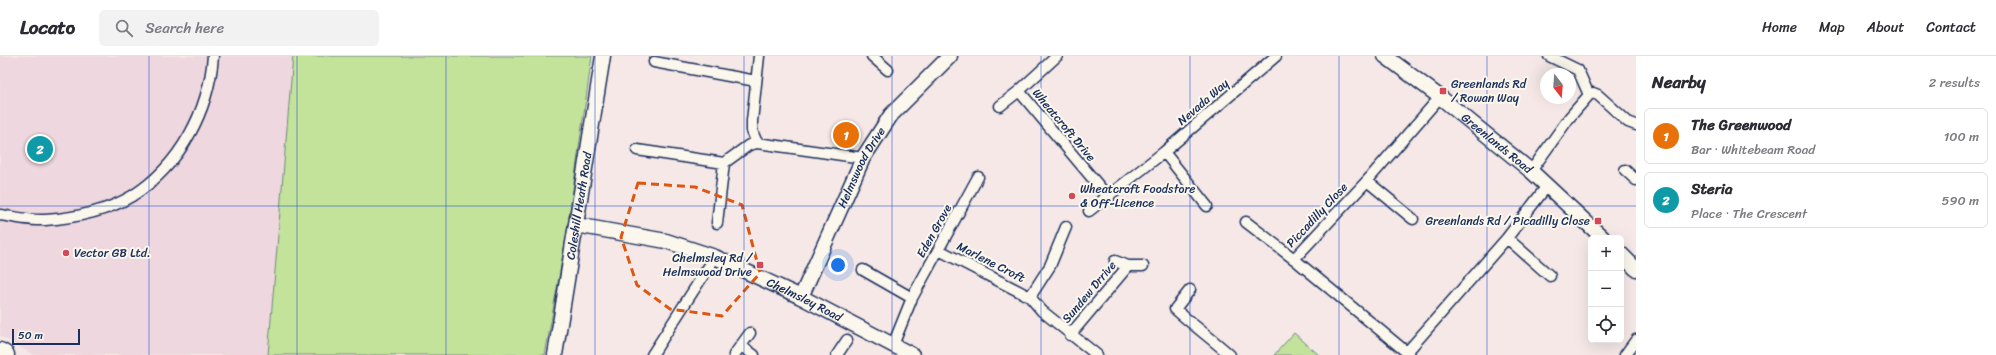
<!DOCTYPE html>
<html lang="en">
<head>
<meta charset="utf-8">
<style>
  body { margin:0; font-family:Sriracha,sans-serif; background:#f2f2f3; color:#2b2b33 }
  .controls { position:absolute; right:12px; bottom:12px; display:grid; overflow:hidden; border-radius:6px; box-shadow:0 4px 16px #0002 }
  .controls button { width:36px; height:36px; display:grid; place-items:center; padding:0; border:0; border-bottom:1px solid #e1e1e2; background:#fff; color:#2b2b33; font:20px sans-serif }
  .compass { position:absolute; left:1540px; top:12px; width:36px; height:36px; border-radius:50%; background:#fff; box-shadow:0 4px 16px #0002; rotate:163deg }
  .scale { position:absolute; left:12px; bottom:10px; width:68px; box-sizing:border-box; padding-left:4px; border:2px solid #1b2f5e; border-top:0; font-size:11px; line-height:14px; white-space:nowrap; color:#1b2f5e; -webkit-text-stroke:3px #fbf7ec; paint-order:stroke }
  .you { position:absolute; left:838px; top:209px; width:14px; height:14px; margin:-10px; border:3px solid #fff; border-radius:50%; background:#1a73e8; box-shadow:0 0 0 6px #1a73e833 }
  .badge { display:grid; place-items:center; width:26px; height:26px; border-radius:50%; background:#d1495b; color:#fff; font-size:13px; font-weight:700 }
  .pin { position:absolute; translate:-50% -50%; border:2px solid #fff; box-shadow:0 1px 4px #0006 }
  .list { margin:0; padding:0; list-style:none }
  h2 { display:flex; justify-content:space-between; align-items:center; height:52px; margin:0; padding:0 16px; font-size:17px }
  h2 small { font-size:13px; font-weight:400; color:#7c7c81 }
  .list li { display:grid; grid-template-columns:26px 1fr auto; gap:12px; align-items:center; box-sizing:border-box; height:56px; margin:0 8px 8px; padding:0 8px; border:1px solid #e1e1e2; border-radius:6px }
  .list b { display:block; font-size:15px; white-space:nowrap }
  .list p { margin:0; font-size:13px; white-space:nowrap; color:#7c7c81 }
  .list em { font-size:13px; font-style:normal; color:#7c7c81 }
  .icon { flex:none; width:22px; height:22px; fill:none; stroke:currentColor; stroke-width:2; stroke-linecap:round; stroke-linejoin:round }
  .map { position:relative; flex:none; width:1636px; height:299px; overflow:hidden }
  header { display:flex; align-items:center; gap:24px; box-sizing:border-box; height:56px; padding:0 20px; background:#fff; border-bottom:1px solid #e1e1e2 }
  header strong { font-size:19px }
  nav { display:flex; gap:22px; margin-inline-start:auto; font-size:14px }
  .search { width:280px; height:36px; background:#f2f2f3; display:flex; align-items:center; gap:10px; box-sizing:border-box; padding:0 14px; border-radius:6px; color:#7c7c81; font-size:15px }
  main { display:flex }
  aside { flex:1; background:#fff }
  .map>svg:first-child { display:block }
</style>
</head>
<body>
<header>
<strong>Locato</strong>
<div class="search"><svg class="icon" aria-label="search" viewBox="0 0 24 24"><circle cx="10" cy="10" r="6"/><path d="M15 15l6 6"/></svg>Search here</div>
<nav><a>Home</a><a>Map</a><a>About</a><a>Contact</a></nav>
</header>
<main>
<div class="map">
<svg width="1636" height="299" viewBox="0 0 1636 299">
  <rect width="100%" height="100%" fill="#f5e8e6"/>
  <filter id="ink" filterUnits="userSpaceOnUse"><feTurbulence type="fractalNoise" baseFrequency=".025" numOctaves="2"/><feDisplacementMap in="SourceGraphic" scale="8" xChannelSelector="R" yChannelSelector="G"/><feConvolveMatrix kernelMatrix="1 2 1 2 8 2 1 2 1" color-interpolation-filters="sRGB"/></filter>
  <g filter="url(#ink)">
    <path fill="#eed7de" d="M0,0h293l-25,299h-234l-34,-19z"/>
    <path fill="#c3e39b" stroke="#6f897c" d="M293,0h299l-25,176 -22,123h-277z
      M1294,277l25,22h-45z"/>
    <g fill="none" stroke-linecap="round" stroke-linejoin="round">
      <g stroke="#1b2f5e" stroke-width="13">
        <path id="street" d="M872,0l16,14
          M1057,0l-38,35 90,107
          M654,6l102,19
          M1589,39l4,-2 5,2 30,27 8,3
          M1000,50l19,-15
          M757,87l106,15
          M637,94l87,13
          M1164,96l43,54
          M1625,114l11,10
          M1531,115l38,-53 20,-23 -11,-25 -29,-14
          M1367,125l46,38
          M1089,155l75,-59 112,-96
          M0,159c15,2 30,6 45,5 29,-2 62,-9 87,-24 48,-30 77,-85 81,-140
          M1246,166l48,37
          M717,167l7,-60 25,-18 8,-2 -5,-12v-10l7,-65
          M1507,182l43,38
          M939,194l91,47 12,14 55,44
          M1115,205l13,5h15
          M863,214l49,28
          M1190,234l-15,19c18,16 37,30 55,46
          M1030,241l20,-31 16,-39
          M1070,279l58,-69
          M893,289l19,-47 66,-121
          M741,290l13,9
          M1407,296l100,-114 40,-52
          M652,299l63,-98
          M734,299l16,-22
          M837,299l10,-15
          M1410,299l-116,-96 73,-78 73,-84
          M1625,299l11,-15"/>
      </g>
      <g stroke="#1b2f5e" stroke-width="17">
        <g id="secondary">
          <path id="s1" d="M1385,0l55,41 91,74 72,67"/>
          <path id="s2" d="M576,169l90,16 49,16 86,40 111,58"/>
          <path d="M1621,198l15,15"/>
          <path id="s3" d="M801,241l62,-139 28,-43 59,-59"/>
          <path id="s4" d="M555,299l48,-299"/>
        </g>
      </g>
      <g stroke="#1b2f5e" stroke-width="21">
        <path id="highway" d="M0,296l5,3"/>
      </g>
      <use href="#street" stroke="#fbf7ec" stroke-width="10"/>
      <use href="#secondary" stroke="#fbf7ec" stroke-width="14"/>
      <use href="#highway" stroke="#fbf7ec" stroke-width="18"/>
    </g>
  </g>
  <path fill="none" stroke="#de5710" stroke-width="3" stroke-dasharray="8 5" stroke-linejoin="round" d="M638,127l57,4 47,18 18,68 -38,43 -52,-7 -33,-24 -16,-48z"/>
  <path fill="none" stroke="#1d4ed8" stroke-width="1" stroke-opacity="0.55" d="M149,0v299M297,0v299M446,0v299M595,0v299M744,0v299M892,0v299M1041,0v299M1190,0v299M1339,0v299M1487,0v299M0,150h1636"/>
  <g fill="#d1495b" stroke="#fbf7ec" stroke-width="1.5">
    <rect x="1439" y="31" width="8" height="8" rx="2"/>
    <circle cx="1072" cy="140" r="4"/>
    <rect x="1594" y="161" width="8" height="8" rx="2"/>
    <circle cx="66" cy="197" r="4"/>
    <rect x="756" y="205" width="8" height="8" rx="2"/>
  </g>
  <g text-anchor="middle" stroke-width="4" stroke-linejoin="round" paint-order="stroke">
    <g font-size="12" fill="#1b2f5e" stroke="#fbf7ec" text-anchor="start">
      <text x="1451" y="32">Greenlands Rd<tspan x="1451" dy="14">/ Rowan Way</tspan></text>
      <text x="1080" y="137">Wheatcroft Foodstore<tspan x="1080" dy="14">&amp; Off-Licence</tspan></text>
      <text x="1590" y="169" text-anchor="end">Greenlands Rd / Picadilly Close</text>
      <text x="74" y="201">Vector GB Ltd.</text>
      <text x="752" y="206" text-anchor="end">Chelmsley Rd /<tspan x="752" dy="14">Helmswood Drive</tspan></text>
    </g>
    <g font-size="12" fill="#1b2f5e" stroke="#fbf7ec">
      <text transform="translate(1203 46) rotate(-41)" y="4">Nevada Way</text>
      <text transform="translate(1064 69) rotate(50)" y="4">Wheatcroft Drive</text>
      <text dy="4" stroke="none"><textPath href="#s1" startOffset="142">Greenlands Road</textPath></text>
      <text dy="4" stroke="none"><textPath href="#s3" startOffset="143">Helmswood Drive</textPath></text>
      <text dy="4" stroke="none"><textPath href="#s4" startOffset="151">Coleshill Heath Road</textPath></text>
      <text transform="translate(1317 159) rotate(-47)" y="4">Piccadilly Close</text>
      <text transform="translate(934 175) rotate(-61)" y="4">Eden Grove</text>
      <text transform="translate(991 206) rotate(27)" y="4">Marlene Croft</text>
      <text transform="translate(1089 236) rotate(-50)" y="4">Sundew Drrive</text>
      <text dy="4" stroke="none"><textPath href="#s2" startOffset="242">Chelmsley Road</textPath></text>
    </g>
  </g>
</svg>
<div class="controls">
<button>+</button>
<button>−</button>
<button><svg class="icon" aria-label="locate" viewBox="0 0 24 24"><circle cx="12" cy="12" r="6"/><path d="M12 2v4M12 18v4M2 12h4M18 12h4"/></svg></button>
</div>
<svg class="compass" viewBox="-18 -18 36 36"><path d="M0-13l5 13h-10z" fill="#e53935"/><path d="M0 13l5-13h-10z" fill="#7c7c81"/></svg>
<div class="scale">50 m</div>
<div class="you"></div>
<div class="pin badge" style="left:846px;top:79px;background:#e8710a">1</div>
<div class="pin badge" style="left:40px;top:93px;background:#0f9aa8">2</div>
</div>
<aside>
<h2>Nearby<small>2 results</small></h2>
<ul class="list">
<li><span class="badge" style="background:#e8710a">1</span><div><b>The Greenwood</b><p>Bar · Whitebeam Road</p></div><em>100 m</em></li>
<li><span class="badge" style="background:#0f9aa8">2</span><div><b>Steria</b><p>Place · The Crescent</p></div><em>590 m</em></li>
</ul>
</aside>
</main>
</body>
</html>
